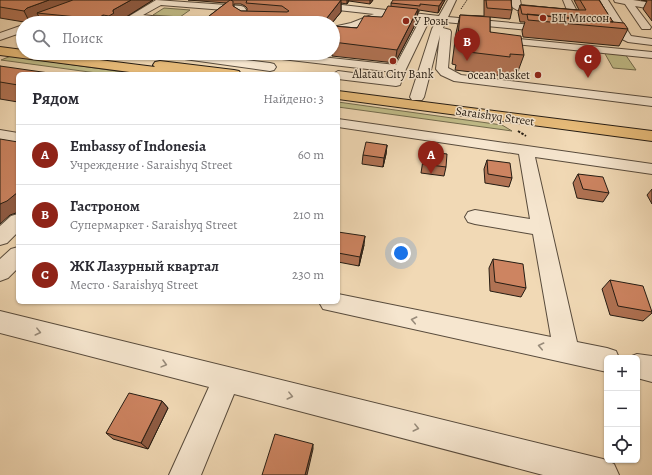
<!DOCTYPE html>
<html lang="ru">
<head>
<meta charset="utf-8">
<style>
  body { margin:0; font-family:Alegreya,serif; background:#f7f7f7; color:#2b2b33 }
  .controls { position:absolute; right:12px; bottom:12px; display:grid; overflow:hidden; border-radius:6px; box-shadow:0 1px 3px #0004 }
  .controls button { width:36px; height:36px; display:grid; place-items:center; padding:0; border:0; border-bottom:1px solid #e1e1e2; background:#fff; color:#2b2b33; font:20px sans-serif }
  .you { position:absolute; left:401px; top:253px; width:14px; height:14px; margin:-10px; border:3px solid #fff; border-radius:50%; background:#1a73e8; box-shadow:0 0 0 6px #1a73e833 }
  .badge { display:grid; place-items:center; width:26px; height:26px; border-radius:50%; background:#8f2418; color:#fff; font-size:13px; font-weight:700 }
  .pin { position:absolute; translate:-50% -33px; filter:drop-shadow(0 1px 2px #0008) }
  .pin::after { content:''; position:absolute; top:21px; width:14px; height:12px; background:inherit; clip-path:polygon(0 0,100% 0,50% 100%) }
  .list { margin:0; padding:0; list-style:none }
  h2 { display:flex; justify-content:space-between; align-items:center; height:52px; margin:0; padding:0 16px; font-size:17px }
  h2 small { font-size:13px; font-weight:400; color:#7c7c81 }
  .list li { display:grid; grid-template-columns:26px 1fr auto; gap:12px; align-items:center; box-sizing:border-box; height:60px; padding:0 16px; border-top:1px solid #e1e1e2 }
  .list b { display:block; font-size:15px; white-space:nowrap }
  .list p { margin:0; font-size:13px; white-space:nowrap; color:#7c7c81 }
  .list em { font-size:13px; font-style:normal; color:#7c7c81 }
  .icon { flex:none; width:22px; height:22px; fill:none; stroke:currentColor; stroke-width:2; stroke-linecap:round; stroke-linejoin:round }
  .map { position:relative; flex:none; width:652px; height:475px; overflow:hidden }
  .search { position:absolute; background:#fff; box-shadow:0 1px 3px #0004; left:16px; top:16px; width:324px; height:44px; display:flex; align-items:center; gap:10px; box-sizing:border-box; padding:0 14px; border-radius:22px; color:#7c7c81; font-size:15px }
  .panel { position:absolute; background:#fff; box-shadow:0 1px 3px #0004; left:16px; top:72px; width:324px; height:232px; border-radius:6px }
  .map>svg:first-child { display:block }
</style>
</head>
<body>
<div class="map">
<svg width="652" height="475" viewBox="0 0 652 475">
  <rect width="100%" height="100%" fill="#f1d9b5"/>
  <filter id="stains"><feTurbulence type="fractalNoise" baseFrequency=".005" numOctaves="4"/><feColorMatrix values="0 0 0 0 .2 0 0 0 0 .09 0 0 0 0 .02 0 0 0 .5 -.17"/></filter>
  <radialGradient id="worn" r=".72"><stop offset=".6" stop-color="#630" stop-opacity="0"/><stop offset="1" stop-color="#630" stop-opacity=".3"/></radialGradient>
  <path fill="#c1bd89" stroke="#736c4e" d="M164,8l26,2 -10,7 -27,-2z
    M604,52l21,2 11,16 -23,-2z
    M11,56l126,18h-33l-103,-14z
    M338,102l164,23 10,6 -174,-24z"/>
  <g fill="none" stroke-linecap="round" stroke-linejoin="round">
    <g stroke="#584b3c" stroke-width="2">
      <path id="minor" d="M86,0h12l-1,2 -52,21h-14l2,-2z
        M156,0l85,6 3,1 3,4 -1,5 37,4 5,3 -45,-1 -3,-1 -4,-4 1,-6 -76,-6 -18,10 44,5 5,3h-31l-26,-3 -5,3h-12z
        M271,0h27l141,16 9,-16h8l-8,17 106,10 1,2 -1,2 -4,1 -105,-10 -2,6 7,2 1,2 -3,36 13,7 191,23v8l-198,-25 -13,-6 -5,-6 4,-34 -16,62 -2,3h-10l-2,-3 22,-68 4,-8h-7l-23,48 -6,16 -4,1 -58,-7v-5h-5l5,-3 53,7 2,-6 -145,-17 -2,-2h38l112,12 24,-45 -34,-4 -22,9 -24,7 -3,4 -4,1v-10l18,-4 23,-9 -99,-11z
        M512,0h8l1,5 46,5 -4,-10h8l7,13 -5,3 -56,-6 -5,-3z
        M600,0h8l23,36 21,3v6l-24,-3 -6,-3 -28,-3 -1,-2 5,-3 20,1z
        M614,0h19l19,3v6l-17,-3 16,21 -1,2h-8l-17,-25 -10,-2z
        M23,25v7l-23,8v-7z
        M519,39l133,13v6l-137,-14 -1,-2 1,-2z
        M157,53h32l81,10 4,1 2,3 -2,3 -4,1 -107,-15 -4,-1z
        M338,119l314,45v10l-117,-17 42,185 30,6 9,3 3,7h-12v14l-284,-63 -4,-7h19v-8l213,43 -18,-103 -58,-10 -7,-2 -3,-5 3,-5 7,-2 55,9 -11,-65 -181,-27z
        M0,130l18,3v10l-18,-3z
        M18,214v18l-11,11 -7,2v-19l11,-10z
        M18,247v21l-10,10 -8,3v-22l11,-10z
        M0,311l603,148 11,5 5,11h-76l-309,-81 -33,81h-32l40,-88 -209,-54z
        M637,354l15,2v26l-15,-4v-20h-10z"/>
    </g>
    <g stroke="#251c13" stroke-width="2">
      <path id="major" d="M0,47l23,3v3h21l111,14 -2,-2 2,-3 5,-1 74,9 5,1 2,3h-40l-20,-2 2,2h-38l-145,-19z
        M338,91l314,40v10l-314,-42z"/>
    </g>
    <path stroke="#251c13" stroke-width="1" stroke-dasharray="1.5 1" stroke-linecap="butt" d="M461,9l6,-9"/>
    <path stroke="#251c13" stroke-width="2" stroke-dasharray="2.5 1.5" stroke-linecap="butt" d="M518,131l8,5"/>
    <use href="#minor" fill="#f6e6cf" fill-rule="evenodd"/>
    <use href="#major" fill="#e8bc7a" fill-rule="evenodd"/>
  </g>
  <path fill="#b07253" stroke="#251c13" fill-rule="evenodd" d="M0,0h153l-35,22v1h-76l-3,-6 -7,3 -2,3 -30,-5z
    M188,0h185l-3,4 -21,-3 -2,3 -6,-1v9l-9,11h-132l26,-20zM234,4h7l4,2 2,2v3h-6l-7,-4z
    M445,0l-7,13 -19,-3v2h-1l-1,9 -22,42 -63,-7v-3h1v-27l24,2 25,-11 9,-11v-3z
    M484,0h27l1,10 -2,9 -20,-2v15l34,23 -7,19 -12,-1 -1,3 -49,-6 1,-5 -4,-1 4,-31 4,-18 24,1z
    M574,0h25l14,22 15,7 -9,17 -96,-9 -1,-6 3,-9h-5l-2,-10 2,-7 59,5z
    M641,0h11v21l-9,-12 4,-8z
    M0,66l18,8v28l-18,-3z
    M387,145l-1,9 -3,13 -21,-3 1,-9z
    M425,151l21,16 -2,9 -23,-3 2,-13z
    M487,160l25,18 -3,9 -24,-4 -1,-14z
    M578,174l31,19 -6,9 -26,-4 -4,-15z
    M652,189v15l-5,-9z
    M338,233l26,12 -5,21 -21,-4z
    M493,259l33,29 -5,9 -31,-6 -1,-23z
    M610,280l42,32v1l-9,8 -33,-6 -8,-26z
    M162,401l6,7 -20,41 -35,-10 -7,-6z"/>
  <path fill="#905c44" stroke="#251c13" d="M49,0h33l-45,13 2,4 -7,3 -2,3 -6,-12 3,-3z
    M131,0h22l-35,22v1h-7l-2,-7 4,-4v-2z
    M341,0v12l-9,11h-9z
    M347,0h2l-2,4z
    M370,0h3l-3,4z
    M443,0h2l-7,13 1,-7z
    M418,9l-1,12 -22,42 2,-13z
    M103,15l2,8h-7l-1,-4z
    M387,145l-1,9 -3,13 1,-9z
    M18,192v19l-2,2 -6,2 -10,9v-20z
    M365,236l-1,9 -5,21 1,-9z
    M162,401l6,7 -20,41 -7,-6z
    M313,444v5l-6,26h-2z"/>
  <path fill="#cd8461" stroke="#251c13" d="M0,0h49l-22,8 -3,3 -24,-4z
    M73,0h58l-18,10v2l1,1 -5,3 -6,-1 -6,4 -60,-6z
    M230,0l3,1v5l8,5 46,1 2,-1 -7,-5 -36,-3 1,-3h94l-18,23h-123z
    M393,0h50l-4,6 -19,-2v2l-29,-3z
    M486,0h25l1,10 -25,-2z
    M580,0h19l14,22 -91,-8 -2,-9 56,5h10z
    M388,6l30,3 -21,41 -64,-8 1,-3h-1v-13l24,2 7,-12 18,1z
    M527,14l97,9 4,6 -100,-9z
    M460,15l30,2v15l31,4 3,19 -14,-1v3l-50,-6v-5h-3z
    M0,66l56,8h-38v11l-18,-3z
    M0,139l18,3v50l-11,9 -7,3z
    M366,142l21,3 -3,13 -21,-3z
    M425,151l22,3 -1,13 -23,-3z
    M487,160l23,3 2,15 -24,-4z
    M578,174l25,3 6,16 -26,-4z
    M338,232l27,4 -5,21 -22,-4z
    M493,259l30,5 3,24 -31,-6z
    M610,280l33,6 9,26 -34,-6z
    M129,393l33,8 -21,42 -35,-10z
    M275,434l38,10 -8,31h-43z"/>
  <defs><path id="oneway-chevron" d="M-2-3.5L2.5 0L-2 3.5" fill="none" stroke-width="1.6" stroke-linecap="round" stroke-linejoin="round"/></defs>
  <g stroke="#988b7a">
    <use href="#oneway-chevron" transform="translate(414 320) rotate(-168)"/>
    <use href="#oneway-chevron" transform="translate(38 332) rotate(14)"/>
    <use href="#oneway-chevron" transform="translate(541 346) rotate(-168)"/>
    <use href="#oneway-chevron" transform="translate(164 364) rotate(15)"/>
    <use href="#oneway-chevron" transform="translate(290 396) rotate(14)"/>
    <use href="#oneway-chevron" transform="translate(416 428) rotate(14)"/>
  </g>
  <g fill="#8f2418" stroke="#f6e6cf" stroke-width="1.5">
    <circle cx="543" cy="18" r="4"/>
    <circle cx="406" cy="21" r="4"/>
    <circle cx="393" cy="61" r="4"/>
    <circle cx="538" cy="75" r="4"/>
  </g>
  <g text-anchor="middle" stroke-width="3" stroke-linejoin="round" paint-order="stroke">
    <g font-size="12" fill="#251c13" stroke="#f6e6cf" text-anchor="start">
      <text x="551" y="22">БЦ Миссон</text>
      <text x="414" y="25">У Розы</text>
      <text x="393" y="78" text-anchor="middle">Alatau City Bank</text>
      <text x="530" y="79" text-anchor="end">ocean basket</text>
    </g>
    <g font-size="12" fill="#251c13" stroke="#f6e6cf">
      <text transform="translate(495 116) rotate(8)" y="4">Saraishyq Street</text>
    </g>
  </g>
  <rect width="100%" height="100%" filter="url(#stains)"/>
  <rect width="100%" height="100%" fill="url(#worn)"/>
</svg>
<div class="controls">
<button>+</button>
<button>−</button>
<button><svg class="icon" aria-label="locate" viewBox="0 0 24 24"><circle cx="12" cy="12" r="6"/><path d="M12 2v4M12 18v4M2 12h4M18 12h4"/></svg></button>
</div>
<div class="you"></div>
<div class="pin badge" style="left:431px;top:174px">A</div>
<div class="pin badge" style="left:467px;top:61px">B</div>
<div class="pin badge" style="left:588px;top:78px">C</div>
<div class="search"><svg class="icon" aria-label="search" viewBox="0 0 24 24"><circle cx="10" cy="10" r="6"/><path d="M15 15l6 6"/></svg>Поиск</div>
<section class="panel">
<h2>Рядом<small>Найдено: 3</small></h2>
<ul class="list">
<li><span class="badge">A</span><div><b>Embassy of Indonesia</b><p>Учреждение · Saraishyq Street</p></div><em>60 m</em></li>
<li><span class="badge">B</span><div><b>Гастроном</b><p>Супермаркет · Saraishyq Street</p></div><em>210 m</em></li>
<li><span class="badge">C</span><div><b>ЖК Лазурный квартал</b><p>Место · Saraishyq Street</p></div><em>230 m</em></li>
</ul>
</section>
</div>
</body>
</html>
